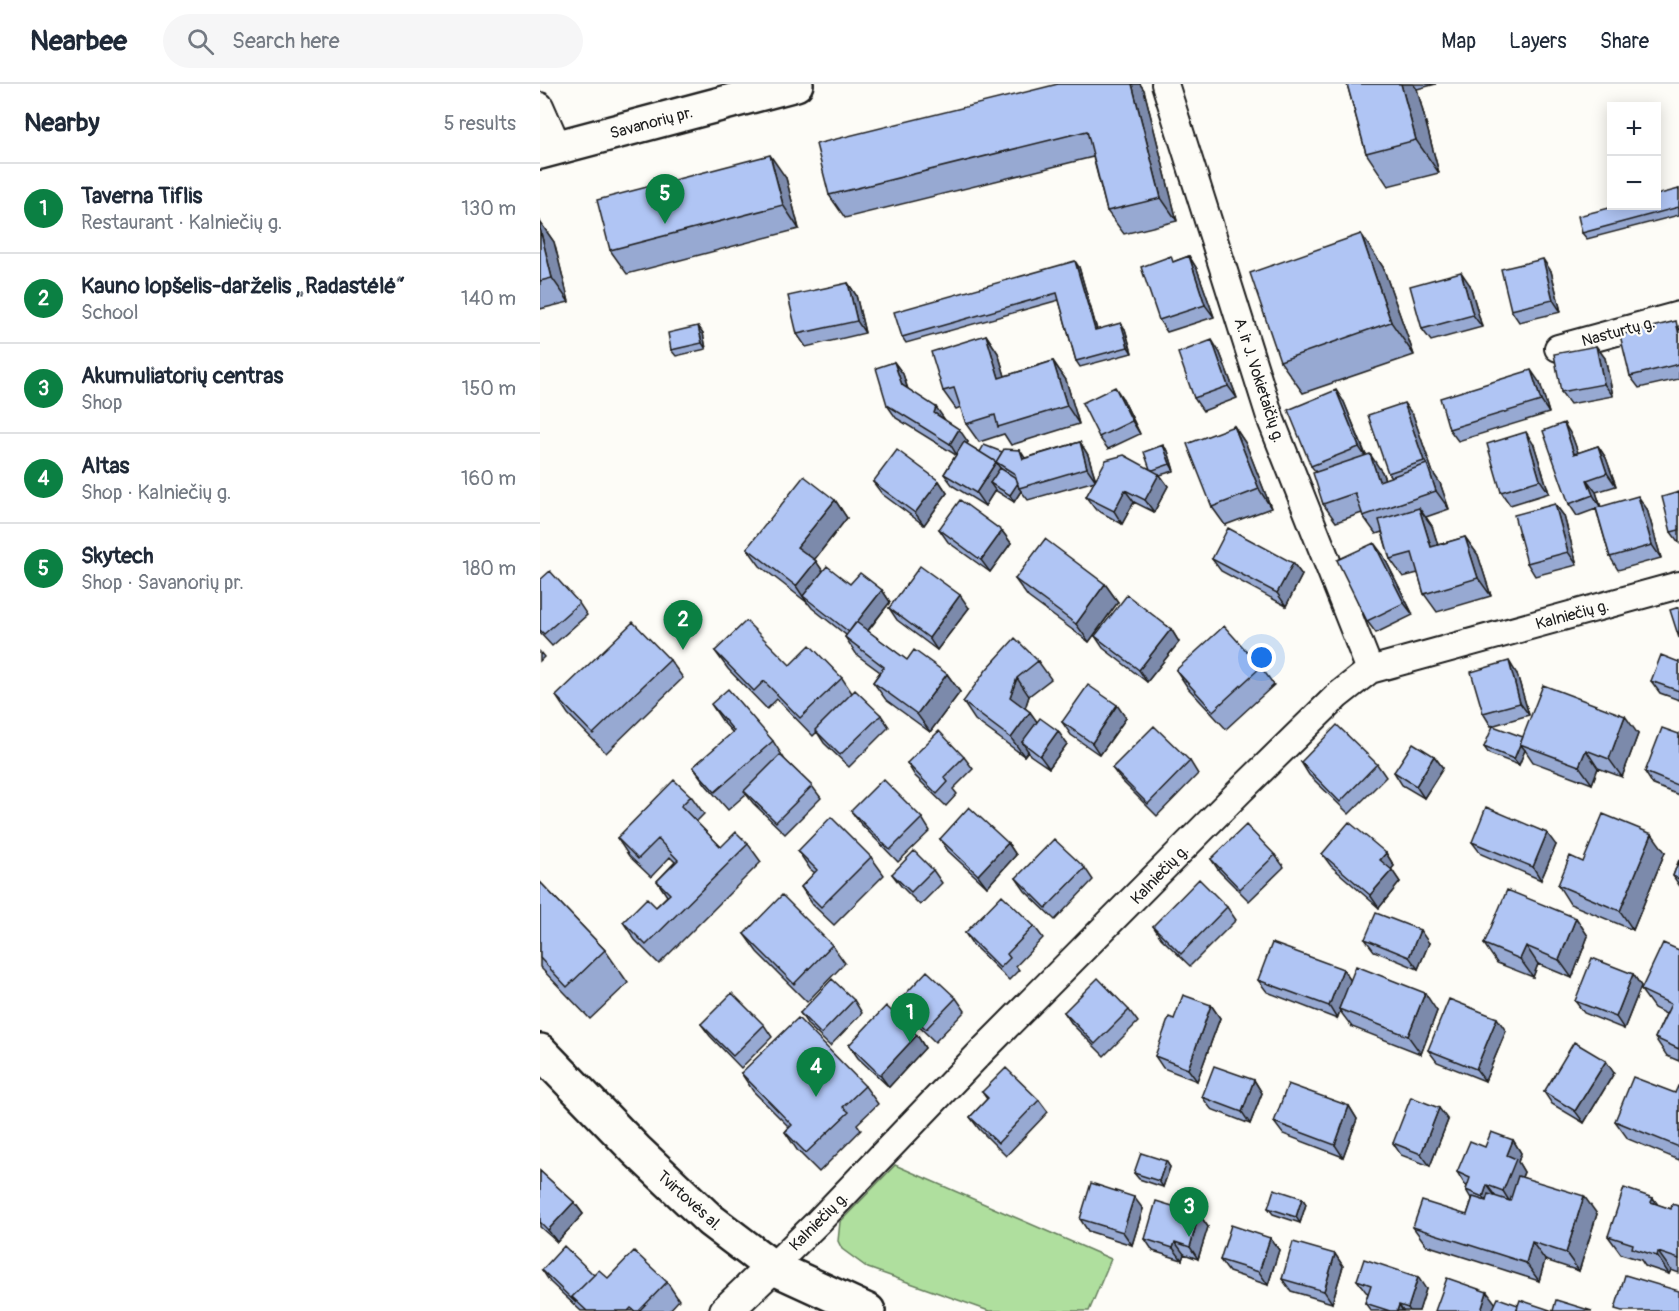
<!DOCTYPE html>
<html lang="en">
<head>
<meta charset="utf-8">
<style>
  body { margin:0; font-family:Pangolin,sans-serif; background:#f6f6f7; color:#1f2937 }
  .controls { position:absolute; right:18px; top:18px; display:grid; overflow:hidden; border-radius:0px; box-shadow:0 3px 15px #0003 }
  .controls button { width:54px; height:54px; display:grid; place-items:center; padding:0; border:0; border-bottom:2px solid #e0e1e3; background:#fff; color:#1f2937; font:30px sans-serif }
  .you { position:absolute; left:722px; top:574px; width:21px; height:21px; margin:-15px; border:4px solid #fff; border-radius:50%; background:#1a73e8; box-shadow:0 0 0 9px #1a73e833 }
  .badge { display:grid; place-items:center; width:39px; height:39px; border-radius:50%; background:#0b8043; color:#fff; font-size:20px; font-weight:700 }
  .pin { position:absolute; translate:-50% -50px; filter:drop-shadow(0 2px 3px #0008) }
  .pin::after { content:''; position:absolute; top:32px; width:21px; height:18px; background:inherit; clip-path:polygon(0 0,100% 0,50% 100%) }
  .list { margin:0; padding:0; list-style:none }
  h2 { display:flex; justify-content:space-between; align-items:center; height:78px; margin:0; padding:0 24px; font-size:26px }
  h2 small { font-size:20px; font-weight:400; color:#747a83 }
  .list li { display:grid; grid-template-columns:39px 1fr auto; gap:18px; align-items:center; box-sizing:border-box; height:90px; padding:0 24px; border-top:2px solid #e0e1e3 }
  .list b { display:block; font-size:22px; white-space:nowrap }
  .list p { margin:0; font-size:20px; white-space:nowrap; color:#747a83 }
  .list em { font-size:20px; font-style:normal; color:#747a83 }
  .icon { flex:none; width:33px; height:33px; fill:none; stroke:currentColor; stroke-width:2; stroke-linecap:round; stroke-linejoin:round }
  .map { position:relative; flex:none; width:1139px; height:1227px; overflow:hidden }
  header { display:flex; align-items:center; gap:36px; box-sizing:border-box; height:84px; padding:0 30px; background:#fff; border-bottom:2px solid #e0e1e3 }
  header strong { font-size:28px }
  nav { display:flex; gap:33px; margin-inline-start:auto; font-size:21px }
  .search { width:420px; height:54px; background:#f6f6f7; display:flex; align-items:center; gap:15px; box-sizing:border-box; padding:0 21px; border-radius:33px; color:#747a83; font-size:22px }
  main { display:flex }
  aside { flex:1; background:#fff }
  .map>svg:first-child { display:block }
</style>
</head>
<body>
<header>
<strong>Nearbee</strong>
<div class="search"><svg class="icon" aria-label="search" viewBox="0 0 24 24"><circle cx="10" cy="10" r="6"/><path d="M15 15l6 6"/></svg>Search here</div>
<nav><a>Map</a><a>Layers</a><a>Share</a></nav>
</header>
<main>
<aside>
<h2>Nearby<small>5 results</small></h2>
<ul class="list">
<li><span class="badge">1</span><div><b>Taverna Tiflis</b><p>Restaurant · Kalniečių g.</p></div><em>130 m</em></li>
<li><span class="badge">2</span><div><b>Kauno lopšelis-darželis „Radastėlė“</b><p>School</p></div><em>140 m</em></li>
<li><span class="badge">3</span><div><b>Akumuliatorių centras</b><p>Shop</p></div><em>150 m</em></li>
<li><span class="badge">4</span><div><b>Altas</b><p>Shop · Kalniečių g.</p></div><em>160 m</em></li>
<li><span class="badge">5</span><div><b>Skytech</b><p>Shop · Savanorių pr.</p></div><em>180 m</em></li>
</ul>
</aside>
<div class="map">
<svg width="1139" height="1227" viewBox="0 0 1139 1227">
  <rect width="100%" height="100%" fill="#fdfcf7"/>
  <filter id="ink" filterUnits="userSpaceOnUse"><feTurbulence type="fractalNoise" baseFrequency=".0167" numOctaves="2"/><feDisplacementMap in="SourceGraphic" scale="12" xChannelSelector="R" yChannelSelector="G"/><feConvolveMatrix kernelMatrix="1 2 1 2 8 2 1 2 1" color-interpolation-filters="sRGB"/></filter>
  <g filter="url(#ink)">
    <path fill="#afdf9e" stroke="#667e5d" stroke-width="1.5" d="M355,1081l216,94 -22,52h-100l-121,-43 -26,-19 -4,-8 2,-19z"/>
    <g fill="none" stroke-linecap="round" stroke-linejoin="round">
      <g stroke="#1c1c1c" stroke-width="30">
        <path id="minor" d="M625,0l106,336 99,250
          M0,22l18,41
          M1018,264l121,-33
          M232,1183l46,-45 164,-171 258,-260 97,-95 33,-26 309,-85"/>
      </g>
      <g stroke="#1c1c1c" stroke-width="36">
        <path id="tertiary" d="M186,1227l46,-44"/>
      </g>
      <g stroke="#1c1c1c" stroke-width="38">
        <path id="primary" d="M0,68l256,-68
          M0,967l96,99 74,70 62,47 96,44"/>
      </g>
      <use href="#minor" stroke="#fdfcf7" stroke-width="26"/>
      <use href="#tertiary" stroke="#fdfcf7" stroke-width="32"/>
      <use href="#primary" stroke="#fdfcf7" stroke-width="33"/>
    </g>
    <path fill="#97a9d2" stroke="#1c1c1c" stroke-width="1.5" d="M518,0h82l4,6 33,131 -53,13 -17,-23 -14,-54 -248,61 -16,-23z
      M807,0h89l-19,5 22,84 -51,13 -22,-33z
      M246,94l13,51 -172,45 -17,-24z
      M1139,105v26l-92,24 -5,-6z
      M0,138l14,20 15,60 -29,7z
      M821,150l22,33 31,88 -111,38 -23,-32z
      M649,172l8,13 17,48 -47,15 -8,-12 16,-59z
      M539,183l18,63 28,-1 7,24 -52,14 -4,-6 -17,-61 -153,43 -4,-6z
      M1011,187l10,41 -42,10 -8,-12z
      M308,199l8,12 9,38 -59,14 -9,-13z
      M930,201l12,42 -51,14 -9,-12z
      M158,242l5,7 3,16 -30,7 -5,-6z
      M1139,242v53l-40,9 -9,-12z
      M446,251l12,18 7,23 48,-15 13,19 13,44 -68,21 -7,-11 -25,8 -13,-18 -5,-17 -5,2 -13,-18z
      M1056,262l9,12 8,38 -43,8 -9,-12z
      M680,269l17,45 -34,13 -9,-13z
      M354,278l9,12 5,15 36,31 24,22 -2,2 14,8h22l18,-2 5,8 55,-16 8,13 8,25 54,-11 18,-18 6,20 -14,4 8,11 -14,26 -20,-10 -12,22 -27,-15 -9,-12 9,-16 -67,19 -7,-9 -7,11 -19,-12 -10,16 -32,-20 -9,-12 12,-19 -60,-37 -9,-13z
      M1000,299l9,30 -91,28 -9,-12z
      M583,315l17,35 -32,15 -9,-12z
      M804,318l22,53 16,17 3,7 6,-2 -3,-4 25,-58 20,58 7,10 9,26 -23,8 6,9 6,19 27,-8 13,18 13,41 -54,16 -13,-18 -6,-21 -15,4 -13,-18 -8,-27 -6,2 -13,-18 -1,-3 -26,9 -13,-18 -7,-32 -5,-6z
      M694,342l12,18 25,64 -46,17 -13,-18z
      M1032,352l6,17 20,-7 8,12 10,28 -20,6 5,15 46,2 14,49 -43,12 -8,-13 -14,-48 -19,7 -8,-12z
      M994,361l15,48 -39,12 -9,-13z
      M399,397l8,12 -23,32 -42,-31 -9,-12z
      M1139,408v51l-8,-11z
      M295,416l12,18 -33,42 9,11 27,13 32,6 8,12 -22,29 39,29 40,14 13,18 -30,40 -44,-32 -13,-18 7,-10 -23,-17 -12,-18 1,-2 -34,-27 -3,-4 -49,-38 -13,-18z
      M1015,420l9,12 13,49 -42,11 -8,-13z
      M399,445l63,2 9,12 -21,29 -42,-30z
      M843,471l30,60 -37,18 -9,-12z
      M672,475l81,4 9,12 -16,31 -65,-35z
      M475,495l90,5 13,18 -29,40 -61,-45z
      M0,496l39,23 8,12 -35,31 -12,-13z
      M349,524h80l-32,42 -40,-30z
      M631,545l8,13 -32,40 -44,-34 -8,-12z
      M175,567l75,14 52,13 10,15 29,22 8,12 -40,40 -25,-24 -7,-11 -4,4 -36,-37 -10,10 -39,-40z
      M0,568l4,5 -4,4z
      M130,576l13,18 -77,75 -38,-39 -12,-18z
      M498,577l13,18 -22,17 -4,12 5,4 7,10 30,22 -18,24 -19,-13 -2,-4 -4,5 -49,-36 -12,-18z
      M1139,578v38l-19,-7 -9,-12z
      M721,583l13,18 -48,44 -38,-41 -12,-18z
      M977,590l12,41 -38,11 -8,-13z
      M171,620l62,37 12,19 27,26 9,12 -36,36 -32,-31 -7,-9 -18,16 -22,-25 -13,-18 40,-34 -10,-11z
      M586,634l-26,37 -29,-20 -9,-13z
      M1098,650l-16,43 -24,-9 -6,16 -59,-22 -8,-12 -6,15 -30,-11 -5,-7 39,-10z
      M1139,650v61l-26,-10 -8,-13z
      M894,672l9,12 -19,30 -22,-13 -8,-13z
      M424,673l9,12 -20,20 4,5 -11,12 -31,-30 -8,-13z
      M650,677l8,13 -41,42 -36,-36 -9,-12z
      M761,678l76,2 9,13 -37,37 -40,-39z
      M151,712l13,18 -8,8 25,25 27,-3 13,18 -102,102 -24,-24 -12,-18 33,-15 11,-11 -10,-15 18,-19 -5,-5 -19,20 -22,-21 -12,-18z
      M311,727l71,7 8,13 -32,31 -38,-39z
      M400,755l68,4 8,12 -29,32 -39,-36z
      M932,758l84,3 -15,35 -60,-26z
      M258,767l73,6 13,18 -50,50 -21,-20 -12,-18 14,-14 -5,-4z
      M1125,768l-32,78 -63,-26 -12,-19 25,-23z
      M846,769l8,13 -3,3 9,13 -21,26 -48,-42 -9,-12z
      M735,771l9,12 -35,34 -30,-30 -8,-12z
      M1139,776v25l-6,-9z
      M545,784l8,12 -38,40 -30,-29 -9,-13z
      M393,786l9,13 -22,22 -19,-19 -9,-12z
      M0,798l65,68 23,33 -38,36 -50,-52z
      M687,823l9,13 -46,46 -29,-28 -8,-12z
      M1036,834l12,18 -16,42 -34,-14 -5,13 -36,-14 -13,-19z
      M494,842l9,12 -27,28 3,4 -10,10 -36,-35 -8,-12z
      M204,850l88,11 13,18 -38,39 -50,-50z
      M825,855l64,4 -11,26 -44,-18z
      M1139,866v111l-12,-5 -12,-18 11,-24 -12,-6 -13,-18z
      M803,885l7,11 87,31 -16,43 -69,-27 -12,-16 -3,8 -70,-27 -9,-12z
      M1093,890l8,12 -17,43 -40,-16 -9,-12z
      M416,914l9,13 -30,31 -29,-28 -8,-12z
      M314,916l8,13 -32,33 -22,-21 -8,-12z
      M671,921l9,13 -23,63 -34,-13 -8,-12 19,-37z
      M589,926l9,12 -34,34 -32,-32 -8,-12z
      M161,940l63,1 8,12 -31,31 -31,-32z
      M966,947l-21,50 -48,-19 -9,-12z
      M377,951l8,13 -36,39 -31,-29 -9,-13z
      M201,989l124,13 13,18 -21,20 4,6 -42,42 -22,-22 -12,-18 4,-5 -36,-36z
      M1074,989l-30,50 -32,-19 -8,-12z
      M714,996l8,13 -12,31 -39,-15 -9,-12z
      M1139,1003v73l-51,-21 -13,-18 60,-28z
      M442,1008l57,8 9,12 -42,44 -27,-27 -9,-12 17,-18z
      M809,1022l8,13 -14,38 -60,-23 -9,-12z
      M908,1036l-18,46 -29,-11 -8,-12z
      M973,1056l8,13 -3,9 6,10 -2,5 75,37 -18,57 -34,-11 -6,21 -113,-36 -13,-18 54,-12 5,-15 -6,-10 1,-4 -2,-1 -8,-13 28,-25z
      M626,1077l4,6 -7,20 -24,-8 -5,-6z
      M0,1087l34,31 9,12 -26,28 -17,-15z
      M762,1114l4,6 -6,19 -27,-9 -5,-6z
      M1113,1114l5,7 13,4 8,-3v67l-8,-3 -2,4 -24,-8 -4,-6 -20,-6 -13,-18z
      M603,1125l-11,36 -44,-14 -8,-12z
      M659,1130l9,13 -10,32 -14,-5 -2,6 -29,-9 -8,-12z
      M730,1154l9,12 -11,35 -39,-13 -9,-12z
      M795,1170l8,12 -11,37 -41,-12 -9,-12z
      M2,1186l52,5 14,3 59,4 12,18 -10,11h-88l-31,-29z
      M817,1196l69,9 -7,22h-48l-6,-8 3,-10 -2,-1z"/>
    <path fill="#7b8aab" stroke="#1c1c1c" stroke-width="1.5" d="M592,0h8l4,6 33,131 -16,-23z
      M861,0h12l4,5 22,84 -23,-33z
      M230,71l16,23 13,51 -16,-24z
      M0,138l14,20 15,60 -17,-24 -12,-49z
      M821,150l22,33 31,88 -23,-33z
      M649,172l8,13 17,48 -9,-12z
      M1003,175l8,12 10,41 -8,-12z
      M535,177l4,6 20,70 -4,-7z
      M921,188l9,13 12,42 -9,-12z
      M308,199l8,12 9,38 -8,-12z
      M581,239l4,6 7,24 -4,-6z
      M158,242l5,7 3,16 -4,-6z
      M446,251l12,18 13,43 -12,-18z
      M672,256l8,13 17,45 -9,-12z
      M1056,262l9,12 8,38 -9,-12z
      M513,277l13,19 13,44 -12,-18z
      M354,278l9,12 7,23 -8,-12z
      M991,286l9,13 9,30 -8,-12z
      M575,303l8,12 17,35 -8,-13z
      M796,306l8,12 23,57 -8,-12z
      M864,319l9,12 20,58 7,10 9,26 -13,-18 -9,-27 -3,-3z
      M396,323l9,13 -11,-7z
      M1024,339l8,13 11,30 -9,-12z
      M694,342l12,18 25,64 -12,-19z
      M419,345l9,13 -10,15 -8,-13z
      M986,348l8,13 15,48 -9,-13z
      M540,358l8,13 8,26 -9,-13z
      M623,361l5,6 6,20 -4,-7z
      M1058,362l8,12 10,28 -9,-13z
      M830,370l12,18 10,27 -13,-18z
      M456,378l8,12 -14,9 5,7 -10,16 -9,-13z
      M619,390l9,12 -14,26 -9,-12z
      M479,396v8l2,3 -7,11 -4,-7z
      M1047,396l9,12 5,16 -8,-13z
      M399,397l8,12 -23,32 -9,-12z
      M585,406l9,12 -12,22 -8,-13z
      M1098,412l9,13 14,49 -9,-13z
      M295,416l12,18 -37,47 -13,-18z
      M1015,420l9,12 13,49 -9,-13z
      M879,424l13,18 12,39 -13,-18z
      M462,447l9,12 -21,29 -9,-12z
      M925,453l13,18 13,41 -13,-18z
      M834,459l9,12 30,60 -9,-12z
      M276,477l12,18 -25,17 5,8 -12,-18z
      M753,479l9,12 -16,31 -9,-13z
      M565,500l13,18 -29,40 -13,-18z
      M342,506l8,12 -33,42 -8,-12z
      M420,511l9,13 -32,42 -8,-12z
      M631,545l8,13 -32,40 -8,-12z
      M969,577l8,13 12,41 -9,-12z
      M407,590l13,18 -30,40 -13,-18z
      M477,594l12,18 -6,19 -13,-18z
      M577,621l9,13 -26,37 -8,-12z
      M490,628l13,18 -21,12 6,9 -4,5 -13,-18z
      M1085,632l13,18 -16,43 -13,-18z
      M518,647l9,13 -18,24 -9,-12z
      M980,660l5,6 -6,15 -5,-6z
      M1046,666l12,18 -6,16 -13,-18z
      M894,672l9,12 -19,30 -8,-12z
      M1007,749l9,12 -15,35 -8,-13z
      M1112,750l13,18 -32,78 -13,-19z
      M468,759l8,12 -29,32 -9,-12z
      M846,769l8,13 -5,6 -9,-12z
      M852,786l8,12 -21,26 -9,-13z
      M1036,834l12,18 -16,42 -13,-18z
      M880,846l9,13 -11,26 -9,-12z
      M986,862l12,18 -5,13 -13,-18z
      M803,885l8,12 -12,28 1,2 -3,8 -8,-13z
      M1093,890l8,12 -17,43 -8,-12z
      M885,909l12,18 -16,43 -13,-18z
      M671,921l9,13 -23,63 -9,-12z
      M957,934l9,13 -21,50 -9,-12z
      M377,951l8,13 -36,39 -9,-12z
      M1066,977l8,12 -30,50 -9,-12z
      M714,996l8,13 -12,31 -8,-12z
      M809,1022l8,13 -14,38 -8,-12z
      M899,1024l9,12 -18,46 -9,-12z
      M973,1056l8,13 -3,9 6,10 -13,32 -8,-13 4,-36z
      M626,1077l4,6 -7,20 -4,-6z
      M947,1101l9,12 -5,12 -8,-12z
      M1044,1112l13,18 -18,57 -13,-18z
      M594,1113l9,12 -11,36 -9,-13z
      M762,1114l4,6 -6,19 -4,-6z
      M1113,1114l13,18 -15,-14z
      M34,1118l9,12 -26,28 -9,-12z
      M659,1130l9,13 -10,32 -8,-12z
      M730,1154l9,12 -11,35 -9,-13z
      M635,1158l9,12 -2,6 -9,-12z
      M992,1158l13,18 -6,21 -13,-18z
      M1118,1168l13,18 -2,4 -12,-18z
      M795,1170l8,12 -11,37 -8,-12z
      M878,1193l8,12 -7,22h-9l-2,-3z
      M947,1208l9,12 -2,7h-13z
      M859,1221l4,6h-6z"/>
    <path fill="#b0c5f4" stroke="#1c1c1c" stroke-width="1.5" d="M518,0h74l29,114 -54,13 -20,-80 -258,64 -13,-51z
      M807,0h54l15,56 -50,13z
      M230,71l13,50 -173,45 -13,-50z
      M1139,105v18l-97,26 -4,-17 39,-10h39v-11z
      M0,145l12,49 -12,3z
      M821,150l30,88 -111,39 -30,-88z
      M631,172l2,6 16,-6 16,49 -46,15 -18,-53z
      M1003,175l10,41 -42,10 -10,-41z
      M535,177l20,69 26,-7 7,24 -52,14 -19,-68 -155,44 -8,-25z
      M921,188l12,43 -51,14 -12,-43z
      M308,199l9,38 -60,13 -9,-38z
      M1136,237l3,14v29l-49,12 -10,-41z
      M158,242l4,17 -31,7 -3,-17z
      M446,251l13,43 54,-17 14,45 -69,21 -3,-12 -29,9 -12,-36 -11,3 -12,-39z
      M672,256l16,46 -34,12 -16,-45z
      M1056,262l8,38 -43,8 -7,-38z
      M354,278l8,23 34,22 -2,6 25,16 -9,15 -63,-39 -11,-37z
      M991,286l10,31 -92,28 -9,-31z
      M575,303l17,34 -33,16 -17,-34z
      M796,306l23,57 -48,19 -23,-56z
      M864,319l20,58 -36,12 -20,-58z
      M1024,339l10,31 24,-8 9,27 -20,7 6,15 -24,9 -26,-73z
      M694,342l25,63 -47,18 -25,-63z
      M986,348l14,48 -39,12 -14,-48z
      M424,358l32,20 -20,31 -32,-19z
      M540,358l7,26 -68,20 -4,-14 -19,-12 8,-13 16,1 3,9z
      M444,361l18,7 -6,10 -16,-10z
      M623,361l7,19 -17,6 -3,-1 -6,-17z
      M357,366l42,31 -24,32 -42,-31z
      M830,370l9,27 48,-17 9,27 -73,25 -8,-23 -32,11 -10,-31z
      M584,371l35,19 -14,26 -20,-10 -11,21 -28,-14 20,-37z
      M460,384l16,10 2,5 -8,12 -20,-12z
      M264,392l31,24 -38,47 19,14 -20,25 -49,-38z
      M1139,408v38l-8,2 -9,-35z
      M1098,412l14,49 -42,12 -14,-49z
      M420,416l42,31 -21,29 -42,-31z
      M1015,420l13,48 -41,11 -13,-48z
      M879,424l12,39 34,-10 13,41 -54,16 -12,-41 -22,6 -11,-39z
      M688,444l65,35 -16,30 -65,-34z
      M505,455l60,45 -29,40 -61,-45z
      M834,459l30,60 -37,18 -30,-61z
      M287,482l23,18 10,-11 22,17 -33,42 -46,-36z
      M380,482l40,29 -31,43 -40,-30z
      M10,487l29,32 -35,31 -4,-4v-50z
      M587,511l44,34 -32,41 -44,-34z
      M1139,523v31l-9,-28z
      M206,537l44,44 20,-20 32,33 -42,40 -36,-37 -10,10 -39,-40z
      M93,538l37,38 -77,74 -37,-38z
      M316,538l51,38 7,-10 33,24 -30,40 -44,-32 11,-15 -39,-30z
      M684,542l37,41 -48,44 -37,-41z
      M475,554l23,23 -21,17 -7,19 20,15 -19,26 -48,-36 23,-32z
      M1121,571l18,7v29l-28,-10z
      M969,577l11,42 -37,10 -12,-41z
      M548,601l29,20 -25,38 -30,-21z
      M1003,601l82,31 -16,43 -23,-9 -7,16 -59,-22z
      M188,605l45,52 -58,51 -22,-25 41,-36 -23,-27z
      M315,606l26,25 -41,40 -25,-25z
      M500,634l18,13 -18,25 -18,-14z
      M797,641l40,39 -37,38 -39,-40z
      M614,642l36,35 -42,43 -36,-36z
      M953,642l30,11 -9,22 -30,-12z
      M1122,644l17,6v52l-34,-14z
      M399,647l25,26 -20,20 4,5 -11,12 -30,-31z
      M873,659l21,13 -18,30 -22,-14z
      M240,671l32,31 -36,36 -32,-31z
      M343,695l39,39 -32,32 -39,-39z
      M134,696l17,16 -10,10 40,41 15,-15 12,12 -102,101 -23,-23 24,-24 9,9 14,-13 -13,-13 21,-21 -20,-21 -20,20 -21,-21z
      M429,723l39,36 -30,32 -38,-36z
      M946,723l61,26 -14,34 -61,-25z
      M1063,730l49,20 -32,77 -62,-26 12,-29 13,6z
      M291,733l40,40 -50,50 -20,-20 16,-17 -19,-19z
      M809,738l37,31 -6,7 12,10 -22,25 -48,-41z
      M706,741l29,30 -35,34 -29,-30z
      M514,755l31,29 -39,40 -30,-30z
      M374,767l19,19 -22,22 -19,-18z
      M1139,776v19l-6,-3z
      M659,795l28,28 -46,47 -28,-28z
      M0,798l65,68 -38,37 -27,-29z
      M967,806l69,28 -17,42 -33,-14 -6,13 -36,-15z
      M242,811l50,50 -38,39 -50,-50z
      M462,811l32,31 -27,28 3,4 -10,10 -35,-35z
      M836,829l44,17 -11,27 -44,-18z
      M732,859l71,26 -14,37 -71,-26z
      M1123,859l16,7v99l-24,-11 16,-34 -30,-14z
      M1052,874l41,16 -17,43 -41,-16z
      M816,882l69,27 -17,43 -69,-27z
      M387,887l29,27 -30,31 -28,-27z
      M558,894l31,32 -34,34 -31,-32z
      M292,895l22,21 -33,34 -21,-21z
      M192,909l32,32 -31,31 -32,-32z
      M643,911l28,10 -23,64 -33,-13 14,-39 5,2z
      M909,915l48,19 -21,51 -48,-19z
      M346,922l31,29 -37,40 -31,-30z
      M258,934l67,68 -22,21 6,5 -43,41 -21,-21 7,-7 -51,-52z
      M1034,958l32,19 -31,50 -31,-19z
      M674,982l40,14 -12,32 -40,-15z
      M466,984l33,32 -41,43 -28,-26 18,-19 -6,-6z
      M1093,993l42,16 3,-7 1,1v60l-64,-26z
      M748,1000l61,22 -14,39 -61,-23z
      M871,1013l28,11 -18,46 -28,-11z
      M951,1048l22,8 -6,15 9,4 -13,32 -16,-6 -4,12 -17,-7 4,-12 -13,-6 13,-31 15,6z
      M601,1069l25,8 -7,20 -25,-8z
      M0,1087l34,31 -26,28 -8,-8z
      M978,1092l66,20 -18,57 -34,-11 -6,21 -113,-36 9,-26 45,14 6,-18 13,4 2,-7 22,7z
      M551,1099l43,14 -11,35 -43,-13z
      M1084,1104l29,10 -2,4 20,7 1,-5 7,2v53l-21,-7 -1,4 -25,-8 1,-4 -25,-8z
      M734,1105l28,9 -6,19 -28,-9z
      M616,1117l43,13 -9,33 -15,-5 -2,6 -28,-9z
      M691,1141l39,13 -11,34 -39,-12z
      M753,1158l42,12 -11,37 -42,-12z
      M24,1162l30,29 -22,22 4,6 -34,-33z
      M94,1167l33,31 -28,29h-4l-4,-3 -3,3h-41l-15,-14 27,-27 9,8z
      M824,1175l54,18 -10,31 -9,-3 -2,6h-7l-25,-8 6,-18 -14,-5z
      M1085,1191l54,16v20h-57l-7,-2z
      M907,1194l40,14 -6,19h-46z
      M958,1214l20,7 -1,6h-25z
      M980,1216l33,11 3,-11 36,11h-76z"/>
  </g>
  <g text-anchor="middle" stroke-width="4.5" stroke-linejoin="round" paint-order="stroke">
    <g font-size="16" fill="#1c1c1c" stroke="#fdfcf7">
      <text transform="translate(111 38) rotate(-15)" y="6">Savanorių pr.</text>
      <text transform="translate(1078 247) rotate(-15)" y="6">Nasturtų g.</text>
      <text transform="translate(720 296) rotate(72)" y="6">A. ir J. Vokietaičių g.</text>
      <text transform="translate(1032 530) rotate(-15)" y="6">Kalniečių g.</text>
      <text transform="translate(619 790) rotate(-46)" y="6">Kalniečių g.</text>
      <text transform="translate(150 1116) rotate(42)" y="6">Tvirtovės al.</text>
      <text transform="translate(278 1137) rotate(-45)" y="6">Kalniečių g.</text>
    </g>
  </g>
</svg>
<div class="controls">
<button>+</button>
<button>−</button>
</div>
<div class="you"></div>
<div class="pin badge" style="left:370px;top:959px">1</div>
<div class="pin badge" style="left:143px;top:566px">2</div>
<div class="pin badge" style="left:649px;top:1153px">3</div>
<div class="pin badge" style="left:276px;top:1013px">4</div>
<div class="pin badge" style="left:125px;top:140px">5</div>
</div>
</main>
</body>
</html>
